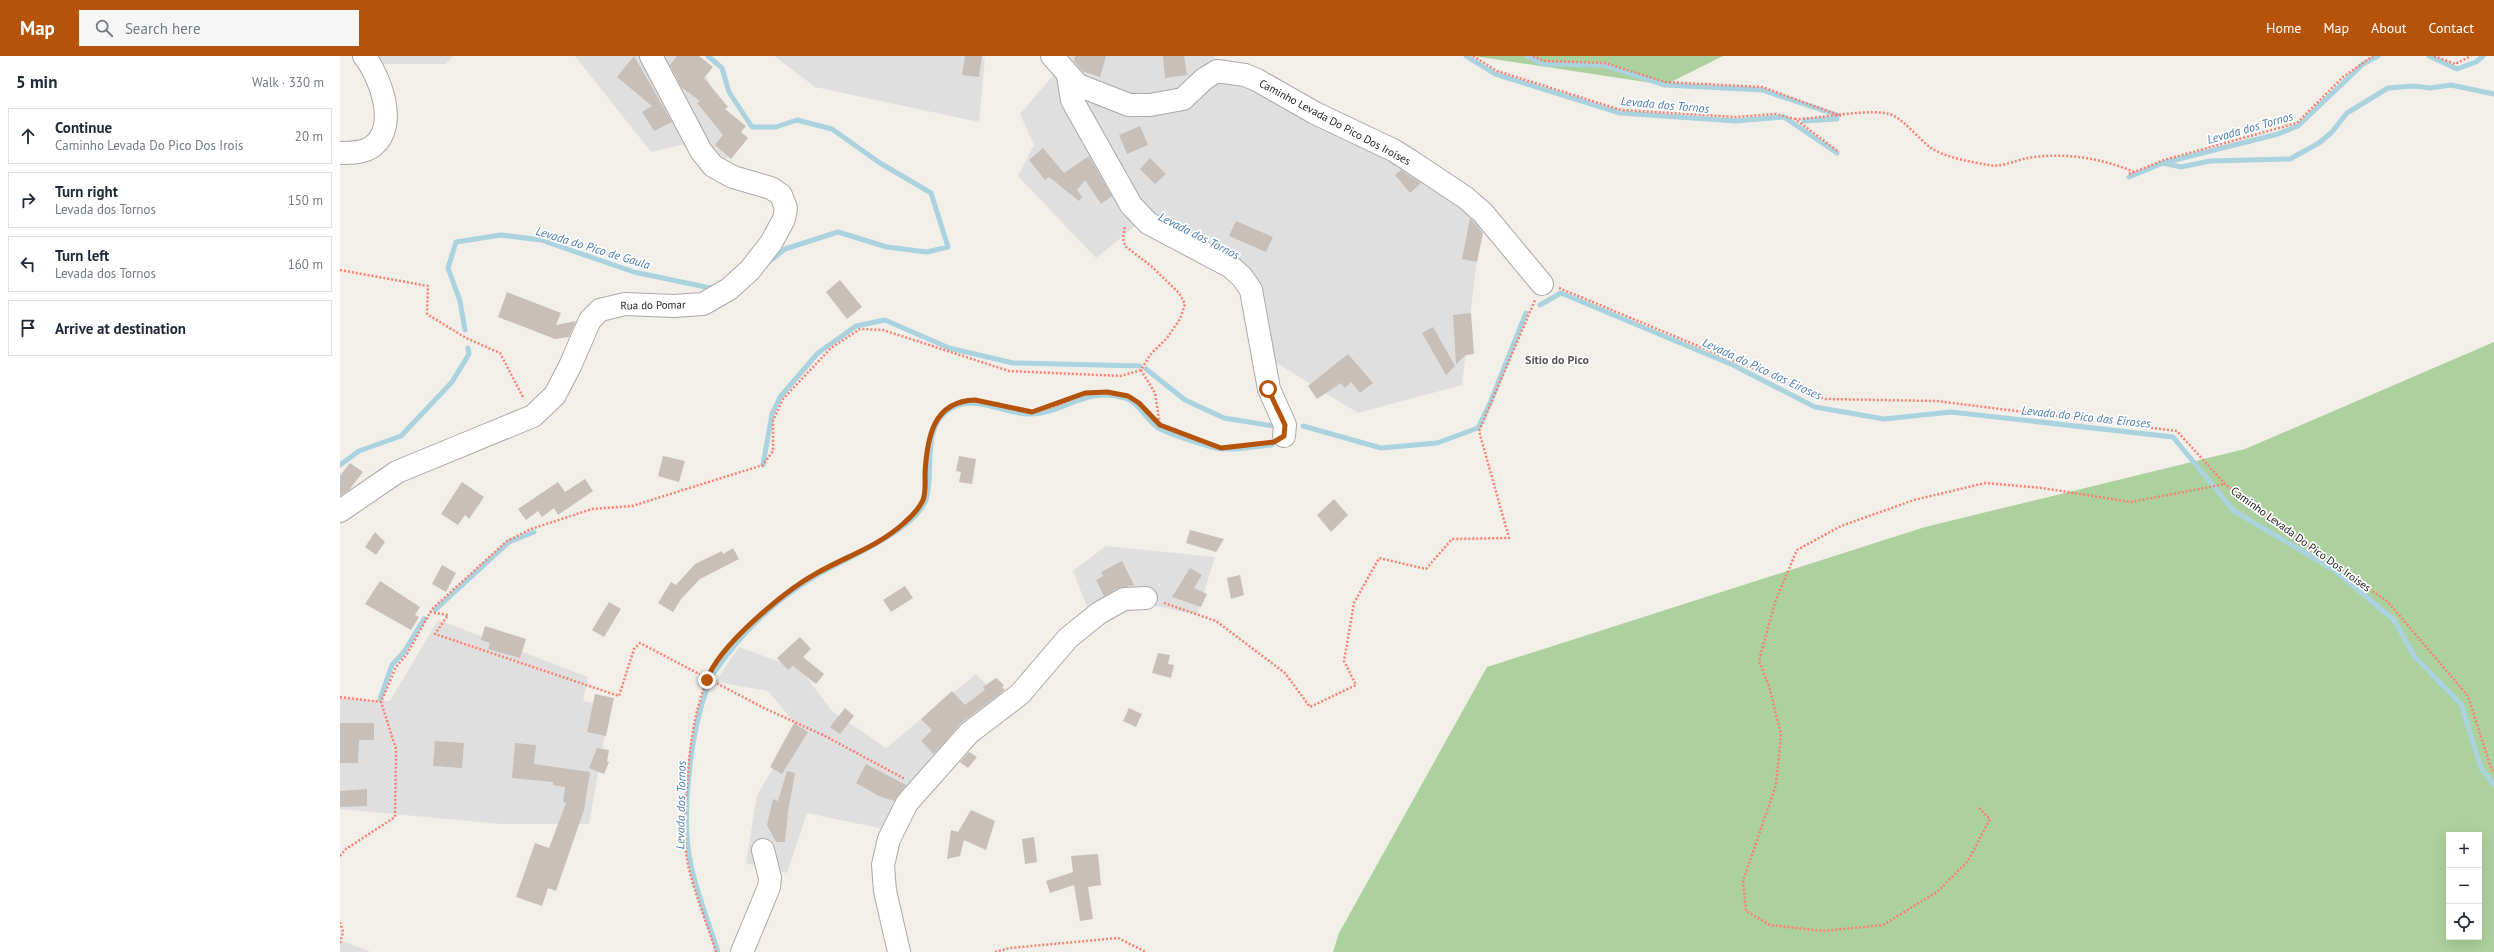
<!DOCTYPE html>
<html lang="en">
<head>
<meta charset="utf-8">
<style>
  body { margin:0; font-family:"PT Sans",sans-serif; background:#f6f6f7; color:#1f2937 }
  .controls { position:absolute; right:12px; bottom:12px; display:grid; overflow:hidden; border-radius:0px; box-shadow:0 4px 16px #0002 }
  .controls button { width:36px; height:36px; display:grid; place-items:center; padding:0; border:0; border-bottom:1px solid #e0e1e3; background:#fff; color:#1f2937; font:20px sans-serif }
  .stop { position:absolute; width:12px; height:12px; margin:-9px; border:3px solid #b45309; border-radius:50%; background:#fff }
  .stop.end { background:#b45309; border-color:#fff; box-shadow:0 1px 4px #0008 }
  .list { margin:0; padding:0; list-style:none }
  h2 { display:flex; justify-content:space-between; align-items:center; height:52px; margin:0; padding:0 16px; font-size:17px }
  h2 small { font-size:13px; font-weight:400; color:#747a83 }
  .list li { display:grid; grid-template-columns:26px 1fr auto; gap:12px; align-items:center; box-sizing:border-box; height:56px; margin:0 8px 8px; padding:0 8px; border:1px solid #e0e1e3; border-radius:0px }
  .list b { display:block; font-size:15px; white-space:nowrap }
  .list p { margin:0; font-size:13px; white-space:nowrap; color:#747a83 }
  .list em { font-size:13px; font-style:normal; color:#747a83 }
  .icon { flex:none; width:22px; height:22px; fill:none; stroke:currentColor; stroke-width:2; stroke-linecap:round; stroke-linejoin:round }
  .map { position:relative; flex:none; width:2154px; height:896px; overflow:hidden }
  header { display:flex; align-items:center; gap:24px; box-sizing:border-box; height:56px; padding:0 20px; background:#b45309; color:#fff }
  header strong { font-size:19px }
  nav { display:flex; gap:22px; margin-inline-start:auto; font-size:14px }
  .search { width:280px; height:36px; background:#f6f6f7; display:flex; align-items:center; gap:10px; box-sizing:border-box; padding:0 14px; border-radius:0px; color:#747a83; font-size:15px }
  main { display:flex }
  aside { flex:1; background:#fff }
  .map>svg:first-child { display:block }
</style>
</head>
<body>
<header>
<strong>Map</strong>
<div class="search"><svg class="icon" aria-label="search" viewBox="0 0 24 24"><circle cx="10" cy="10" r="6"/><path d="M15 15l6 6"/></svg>Search here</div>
<nav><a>Home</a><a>Map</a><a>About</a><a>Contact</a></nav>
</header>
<main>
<aside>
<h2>5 min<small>Walk · 330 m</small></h2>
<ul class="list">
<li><svg class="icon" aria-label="ahead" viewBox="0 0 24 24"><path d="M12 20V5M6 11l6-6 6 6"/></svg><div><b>Continue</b><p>Caminho Levada Do Pico Dos Irois</p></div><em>20 m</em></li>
<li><svg class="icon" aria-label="right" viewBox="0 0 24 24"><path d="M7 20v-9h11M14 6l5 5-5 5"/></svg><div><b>Turn right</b><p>Levada dos Tornos</p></div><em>150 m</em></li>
<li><svg class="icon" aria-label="left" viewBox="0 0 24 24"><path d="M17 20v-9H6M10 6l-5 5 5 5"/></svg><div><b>Turn left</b><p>Levada dos Tornos</p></div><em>160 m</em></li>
<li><svg class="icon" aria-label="arrive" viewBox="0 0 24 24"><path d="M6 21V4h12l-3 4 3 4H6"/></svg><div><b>Arrive at destination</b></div></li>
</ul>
</aside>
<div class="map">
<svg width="2154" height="896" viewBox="0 0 2154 896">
  <rect width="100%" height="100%" fill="#f2efe9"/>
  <path fill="#e0dfdf" d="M19,0h94l-7,8h-76z
    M235,0h120l44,81 -18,31 -31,-25 -39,9z
    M434,0h208l3,3 -6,63 -164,-35z
    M730,0h143l10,10 179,93 79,66 -19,160 -104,28 -98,-60 -22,-79 -99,-51 -43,35 -78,-82 16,-31 -14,-31z
    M766,490l109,11 -18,57 -80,-15 -27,16 -17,-44z
    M98,564l150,57 -5,24 27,5 -21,118h-88l-161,-15v-111l50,3z
    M399,591l62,23 31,41 54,37 90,-74 31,32 -80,81 -29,45 -91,-19 -20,60 -41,-10 11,-68 41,-68 -30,-36 -53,-9z
    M0,884l31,12h-31z"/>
  <path fill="#add19e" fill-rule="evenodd" d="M1134,0h249l-58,29z
    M2154,286v610h-1161l6,-19 148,-266 438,-140 320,-78zM2109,779h30v102h-30z"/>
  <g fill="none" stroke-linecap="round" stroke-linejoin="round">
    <path stroke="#aad3df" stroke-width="5" d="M368,0l14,12 7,24 23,35h24l21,-7 35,9 48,34 51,30 17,54 -21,5 -40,-5 -49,-15 -53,17 -19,15
      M1126,0l29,18 125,39 116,8 48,-4 53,36
      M1187,0l16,8 61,1 61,20 97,5 75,25
      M2089,0l28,13 19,-7 7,-6
      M1464,65l33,-2
      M1823,107l18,4 29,-6 80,-2 29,-16 13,-11 15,-19 41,-25 25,-2 17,2 21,-3 43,9
      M1789,121l34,-14 115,-29 20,-8 65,-62 15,-8
      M1200,249l21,-12 172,72 82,42 69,12 67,-7 222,25 61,74 100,59 60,50 20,36 47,48 20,64 13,17
      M125,274l-5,-29 -12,-33 8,-26 45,-7 40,5 93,32 81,17
      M806,313l39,31 39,18 56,9
      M963,370l78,22 56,-5 41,-15 12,-25 36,-90
      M0,409l19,-14 42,-15 51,-54 17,-28 -1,-6
      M423,409l9,-51 8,-17 38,-44 38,-27 29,-6 64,28 64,15 127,3
      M95,554l74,-68 25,-10
      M373,618c27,-40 63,-75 104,-99 28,-16 59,-28 85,-48 9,-6 20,-17 24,-27 9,-28 -6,-72 24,-91 24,-16 55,6 81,5 34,-1 54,-28 94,-16 14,5 21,21 32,29 6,5 57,22 65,22 16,1 34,-3 50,-4
      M370,625c-19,45 -30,136 -19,184 6,29 18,58 27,87
      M40,643l12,-34 12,-13 20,-33"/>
  </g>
  <path fill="#c7bfb8" d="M294,0l38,66 -18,9 -12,-19 10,-6 -35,-29z
    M337,0h22l14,11 -9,11 24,29 -3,2 21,17 -5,6 7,6 -17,21 -16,-14 8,-10 -26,-32 3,-2 -19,-14 -11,-22z
    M625,0h17l-3,21 -17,-2z
    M735,0h31l-6,21 -18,-6 -8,-10z
    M823,0h21l3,19 -22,3z
    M800,70l8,19 -21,9 -8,-19z
    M703,92l21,25 25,-17 23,40 -11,8 -16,-24 -8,10 5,7 -3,4 -30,-24 -4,3 -16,-20z
    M810,102l16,16 -11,10 -15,-15z
    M1061,114l20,13 -11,10 -15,-18z
    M1130,162l13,15 -6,29 -15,-3z
    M896,165l37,16 -7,15 -37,-16z
    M500,224l22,27 -15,12 -21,-27z
    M167,236l54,21 -5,12 20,-4 -7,16 -14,2 -57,-22z
    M1131,257l3,41 -8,1 -10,9 -3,-49z
    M1093,271l22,39 -9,9 -24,-42z
    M1008,298l25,29 -13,10 -9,-11 -6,6 -4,-5 -24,16 -9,-13z
    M323,400l22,5 -6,21 -21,-6z
    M619,400l17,3 -4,25 -13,-2 2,-10 -5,-1z
    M10,407l13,9 -14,18 -9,6v-20z
    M245,423l8,12 -35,24 -4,-7 -12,9 -4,-6 -12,9 -8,-11 40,-27 7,10z
    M122,426l22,15 -15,22 -4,-4 -7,10 -17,-11z
    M994,443l14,16 -17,17 -14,-17z
    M850,474l34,9 -8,13 -30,-9z
    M35,476l10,10 -9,13 -11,-8z
    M393,492l6,11 -39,20 -19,20 -8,13 -15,-9 13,-21 5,3 19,-21 27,-13 1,3z
    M782,505l12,24 -16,3 -14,8 -8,-16 7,-4 -2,-4z
    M102,509l14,8 -10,19 -14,-8z
    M850,512l12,7 -8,13 13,6 -6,13 -29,-10z
    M900,519l4,20 -13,4 -4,-21z
    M40,525l40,26 -5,8 4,2 -8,13 -46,-26z
    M565,530l8,12 -22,14 -8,-12z
    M269,546l12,7 -17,28 -12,-7z
    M145,570l41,13 -6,19 -32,-9 2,-6 -9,-3z
    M460,581l11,12 -8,8 21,17 -8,10 -23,-18 -5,4 -11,-12z
    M818,597l12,2 -2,9 6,1 -3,13 -19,-5z
    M656,622l8,7 -2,2 3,3 -44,33 -27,31 -13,-13 11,-11 -11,-11 31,-28 13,14 20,-15 -2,-3z
    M255,638l19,4 -8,38 -19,-4z
    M505,652l9,8 -14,18 -10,-7z
    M789,652l13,6 -6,13 -13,-6z
    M0,667h34v17h-15l-1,23h-18z
    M454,667l14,9 -26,42 -12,-7z
    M95,685l29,2 -2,25 -29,-2z
    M175,687l21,2 -2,19 56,8 -6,38 -28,81 -8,-3 -6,18 -26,-9 19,-54 14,5 17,-45 -3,-1 2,-15 -12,-2v-3l-41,-4z
    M257,692l12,2 -2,11 2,1 -5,12 -15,-6z
    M629,696l8,5 -9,11 -8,-6z
    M526,708l40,21 -12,16 -15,-5 -23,-13z
    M447,715l8,2 -7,39 -3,30h-9l-9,-17 6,-26 5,2z
    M27,733v17l-27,1v-16z
    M631,754l24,11 -9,29 -22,-10 -4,16 -13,3 4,-29 7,2z
    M694,781l3,25 -12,2 -3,-25z
    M758,798l3,31 -13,2 5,32 -13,2 -6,-36 -24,8 -4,-12 27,-9 -2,-16z"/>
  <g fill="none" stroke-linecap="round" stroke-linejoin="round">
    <g stroke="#a9a9a9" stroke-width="24">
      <path id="minor" d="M712,0l26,29 51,20h21l33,-6 21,-20 13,-8 28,4 12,5 58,33 78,37 16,10 57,38 17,15 59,71
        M728,20l4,24 59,105 17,18 83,44 11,10 9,13 18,99 16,36 -1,11
        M0,97c11,0 24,0 33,-7 26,-20 7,-70 -9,-90
        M0,455l57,-39 136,-56 22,-21 15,-29 20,-46 10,-10 25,-6 49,2 29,-2 26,-15 21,-19 21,-27 13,-24 2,-11 -5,-13 -10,-7 -38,-11 -20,-11 -12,-15 -50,-95
        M402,896l27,-65 1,-9 -7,-28
        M559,896l-14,-61 -2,-26 6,-26 18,-36 62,-70 51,-39 48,-56 31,-25 25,-14 22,-1"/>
    </g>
    <path stroke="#fa8072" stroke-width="2.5" stroke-dasharray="2 2" stroke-linecap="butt" d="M1133,0l24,15 124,39 115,7 40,-3 19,5 44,33
      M1193,0l11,5 61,2 60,19 97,5 79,29
      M2094,0l21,8 16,-8
      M1455,63c24,0 78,-12 97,-4 12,5 27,24 39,33 16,10 40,14 58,17 11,3 27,-5 39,-7 35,-6 74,0 106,14
      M1789,118l35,-14 133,-37 46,-46 30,-21
      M0,214l88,16 -1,28 39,24 34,15 24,46
      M1219,232l266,111 112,2 240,30 48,53 44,34 119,84 80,94 23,72 3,4
      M801,314l14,23 5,32
      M824,547l52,18 69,52 25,34 46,-22 -12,-24 10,-58 25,-45 47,11 26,-30 57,-1 -30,-107 56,-131
      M90,556l18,3 -13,19 184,62 15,-47 6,-6 124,65 61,28 80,43
      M0,641l41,5 15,-35 11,-13 25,-45 75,-68 24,-12 61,-20 40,-3 131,-41 10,-14v-30l10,-22 48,-51 29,-19 23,1 126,41 112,5 20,-6 9,-15 17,-17 13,-19 5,-15 -6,-11 -28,-27 -26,-20 -2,-8 2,-12
      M1639,752l11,11 -22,42 -31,31 -54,33 -60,6 -53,-6 -24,-14 -3,-30 33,-96 5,-51 -12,-48 -10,-25 16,-59 22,-52 44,-24 73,-26 71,-17 57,5 89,14 94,-18
      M0,800l6,-7 49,-32 1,-68 -15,-47
      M0,866l3,10 -3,11
      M376,896c-9,-29 -21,-57 -28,-87 -5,-25 -3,-50 -1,-75 2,-38 6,-79 22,-114 17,-38 58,-69 91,-92 38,-27 89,-38 118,-76 20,-26 -8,-99 47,-107 23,-4 46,13 69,10 35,-4 52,-28 93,-16 15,5 21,22 33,30 7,5 54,22 62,23 14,1 31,-3 45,-5
      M655,896l15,-4 108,-10 28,14"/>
    <use href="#minor" stroke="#fff" stroke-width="22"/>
  </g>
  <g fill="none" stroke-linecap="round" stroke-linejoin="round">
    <path stroke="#b45309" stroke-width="5" d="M367,624c11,-34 79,-90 110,-107 28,-16 62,-27 87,-50 7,-6 15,-14 19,-23 3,-7 2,-19 2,-27 2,-35 8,-72 50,-73l57,12 53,-19 22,-1 21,4 11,7 21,22 61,23 53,-6 10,-6 1,-11 -17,-36"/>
  </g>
  <g text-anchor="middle" stroke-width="3.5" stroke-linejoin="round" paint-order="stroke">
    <g font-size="11" fill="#222" stroke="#fff">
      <text transform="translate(995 66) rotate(28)" y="4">Caminho Levada Do Pico Dos Iroises</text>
      <text transform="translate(313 249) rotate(-1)" y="4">Rua do Pomar</text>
      <text transform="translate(1961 483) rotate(36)" y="4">Caminho Levada Do Pico Dos Iroises</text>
    </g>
    <g font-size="12" font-style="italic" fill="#4a7aab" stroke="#fff">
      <text transform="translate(1325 49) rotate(5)" y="4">Levada dos Tornos</text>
      <text transform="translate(1910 72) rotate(-16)" y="4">Levada dos Tornos</text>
      <text transform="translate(859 180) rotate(27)" y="4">Levada dos Tornos</text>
      <text transform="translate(253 192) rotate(17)" y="4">Levada do Pico de Gaula</text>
      <text transform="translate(1422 313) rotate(25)" y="4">Levada do Pico das Eiroses</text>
      <text transform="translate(1746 361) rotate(6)" y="4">Levada do Pico das Eiroses</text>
      <text transform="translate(341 749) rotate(-89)" y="4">Levada dos Tornos</text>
    </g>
    <g font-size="12" font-weight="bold" fill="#555" stroke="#fff">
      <text x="1217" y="308">Sítio do Pico</text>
    </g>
  </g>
</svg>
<div class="controls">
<button>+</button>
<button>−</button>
<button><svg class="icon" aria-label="locate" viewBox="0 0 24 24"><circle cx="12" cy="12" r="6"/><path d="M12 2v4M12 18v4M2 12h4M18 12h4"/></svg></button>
</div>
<div class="stop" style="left:928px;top:333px"></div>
<div class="stop end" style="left:367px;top:624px"></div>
</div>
</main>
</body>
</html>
